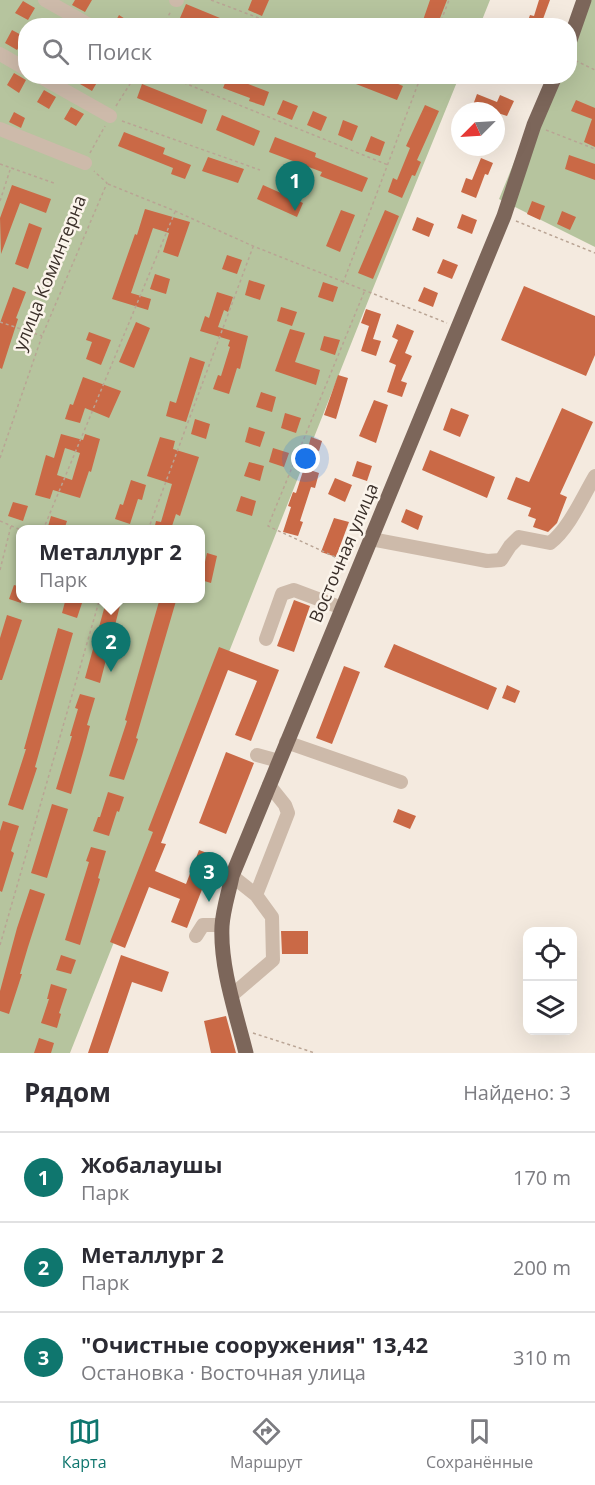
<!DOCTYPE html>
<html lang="ru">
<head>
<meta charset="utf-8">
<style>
  body { margin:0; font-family:"Open Sans",sans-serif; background:#f7f7f7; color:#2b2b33 }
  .controls { position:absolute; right:18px; bottom:18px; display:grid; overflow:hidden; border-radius:12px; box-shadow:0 6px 24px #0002 }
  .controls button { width:54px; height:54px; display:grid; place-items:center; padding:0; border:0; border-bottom:2px solid #e1e1e2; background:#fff; color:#2b2b33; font:30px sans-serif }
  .compass { position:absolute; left:451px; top:102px; width:54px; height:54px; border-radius:50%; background:#fff; box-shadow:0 6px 24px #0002; rotate:246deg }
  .you { position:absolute; left:306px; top:459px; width:21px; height:21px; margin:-15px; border:4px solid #fff; border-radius:50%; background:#1a73e8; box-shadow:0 0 0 9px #1a73e833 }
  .badge { display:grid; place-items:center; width:39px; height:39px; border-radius:50%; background:#0f766e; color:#fff; font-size:20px; font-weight:700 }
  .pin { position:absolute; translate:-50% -50px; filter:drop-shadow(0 2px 3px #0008) }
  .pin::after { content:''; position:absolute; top:32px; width:21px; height:18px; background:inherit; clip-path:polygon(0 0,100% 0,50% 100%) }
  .popup { position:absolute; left:16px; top:525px; width:189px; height:78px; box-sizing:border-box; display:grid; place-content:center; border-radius:12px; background:#fff; filter:drop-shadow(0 2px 4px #0005); font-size:20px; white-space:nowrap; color:#7c7c81 }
  .popup b { font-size:22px; color:#2b2b33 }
  .popup::after { content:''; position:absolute; left:50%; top:100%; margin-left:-12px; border:12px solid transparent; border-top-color:#fff }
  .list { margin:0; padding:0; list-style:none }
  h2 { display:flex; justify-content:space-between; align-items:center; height:78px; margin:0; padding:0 24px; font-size:26px }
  h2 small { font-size:20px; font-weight:400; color:#7c7c81 }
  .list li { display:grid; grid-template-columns:39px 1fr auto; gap:18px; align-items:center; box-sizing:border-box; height:90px; padding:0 24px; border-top:2px solid #e1e1e2 }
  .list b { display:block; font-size:22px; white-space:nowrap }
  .list p { margin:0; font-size:20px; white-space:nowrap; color:#7c7c81 }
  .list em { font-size:20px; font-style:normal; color:#7c7c81 }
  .icon { flex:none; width:33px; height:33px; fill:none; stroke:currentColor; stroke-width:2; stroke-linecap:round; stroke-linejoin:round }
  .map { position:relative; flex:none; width:595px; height:1053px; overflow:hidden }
  .search { position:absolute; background:#fff; box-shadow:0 6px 24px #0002; left:18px; right:18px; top:18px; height:66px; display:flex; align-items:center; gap:15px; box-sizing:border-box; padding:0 21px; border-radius:24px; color:#7c7c81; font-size:22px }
  .sheet { height:348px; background:#fff }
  nav { display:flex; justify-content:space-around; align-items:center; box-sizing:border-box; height:84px; border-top:2px solid #e1e1e2; background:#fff; font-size:16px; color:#7c7c81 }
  nav a { display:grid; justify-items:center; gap:3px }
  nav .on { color:#0f766e }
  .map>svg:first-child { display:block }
</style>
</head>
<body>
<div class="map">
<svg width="595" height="1053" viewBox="0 0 595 1053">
  <rect width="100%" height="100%" fill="#f4eadf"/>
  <path fill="#b6c49e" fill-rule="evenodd" d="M0,0h490l-10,25 -454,1v50l433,1 -87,214 -302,762h-70zM21,530h180v68h-180z
    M581,0h14v247l-96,-48 50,-122 21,-1v-49z"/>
  <path fill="#ca6946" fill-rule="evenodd" d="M75,0h17l-7,12 -13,-7z
    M252,0h17l-7,16 -14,-6z
    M430,0h17l-10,26h-16z
    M539,0h11l-7,19 14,7h-31l4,-11 4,1z
    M23,1l12,7 -7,12 -13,-7z
    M186,4l51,21v1h-39l-18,-8z
    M119,15l17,11h-23z
    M12,30l13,7 -8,13 -12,-7z
    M14,73l12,7 -7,13 -12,-8z
    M84,76h11l4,3 -7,12 -12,-7z
    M228,76h9l7,3 -1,3 26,10 -5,14 -15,-5 1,-3 -27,-10z
    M379,76l24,10 -6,14 -59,-23z
    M142,84l65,26 -5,14 -65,-26z
    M44,90l12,7 -7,12 -12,-7z
    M477,94l20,8 3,-7 14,6 -7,15 -34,-11z
    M283,100l15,6 -6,14 -15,-6z
    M576,100l19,8v39l-11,-5 8,-23 -21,-8z
    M425,105l14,6 -22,49 4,2 -6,14 -3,-1 -10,23 -14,-6 5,-14 4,2 13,-32 -4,-2z
    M71,107l13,7 -8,12 -12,-7z
    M313,111l14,6 -6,14 -14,-6z
    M14,112l11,6 -4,10 -12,-6z
    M222,115l38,16 -6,15 -38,-16z
    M343,120l15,6 -6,15 -14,-6z
    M124,132l41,16 -2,6 28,11 -6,14 -14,-5 2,-6 -55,-22z
    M371,136l14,6 -5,14 -15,-5z
    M275,137l41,16 -1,4 53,21 -6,14 -42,-16 2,-4 -53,-20z
    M569,155l26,9v16l-30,-11z
    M208,157l36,12 -6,14 -36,-12z
    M481,158l12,5 -5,12 -3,-1 -9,24 -15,-6 5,-14 6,2z
    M12,185l39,14 -5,14 -26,-10 -19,51 -1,-36z
    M263,185l40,18 -6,14 -40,-18z
    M532,201l13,5 -5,14 -13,-6z
    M145,209l45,13 -12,35 -15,-5 6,-19 -16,-5 -22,65 20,6 -3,11 -36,-11 23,-65 2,1z
    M341,210l14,5 -15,37 -14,-6z
    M385,210l14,6 -26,63 -15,-6z
    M562,211l14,6 -6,13 -13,-6z
    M462,214l15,6 -5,14 -15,-6z
    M417,217l17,7 -5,13 -17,-7z
    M29,223l13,5 -14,41 -13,-5z
    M227,255l15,5 -5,14 -15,-5z
    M443,259l15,6 -6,14 -15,-6z
    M155,274l15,5 -4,15 -16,-5z
    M249,280l16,5 -5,15 -15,-5z
    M323,282l15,5 -5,15 -15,-5z
    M524,286l71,30v39l-9,21 -85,-36z
    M13,287l13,5 -10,26 2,1 -16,50 -2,-1v-45z
    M424,287l14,6 -5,14 -15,-6z
    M217,292l16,5 -5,15 -4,-2 -6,17 30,9 -8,33 -3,-1 -8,26 -16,-5 5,-14 3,1 9,-29 -2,-1 2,-6 -30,-9 5,-15 4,2z
    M281,307l16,5 -5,14 -15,-5z
    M366,309l15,5 -8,25 8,2 -5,15 -15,-5 8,-25 -8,-3z
    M136,322l14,6 -16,40 -15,-6z
    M397,324l17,7 -9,22 7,3 -11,25 6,2 -5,14 -15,-5 9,-27 -7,-3 9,-22 -6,-3z
    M290,329l15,4 -10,29 25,8 -4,15 -41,-14z
    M89,332l22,8 -10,25 -15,-6 6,-17 -6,-2z
    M324,336l16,4 -5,15 -15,-5z
    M190,357l15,5 -19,60 -20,-6 4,-15 6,2z
    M338,375l10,3 -12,41 -12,-4z
    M83,377l38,14 -12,27 -24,-10 -5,15 -15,-4 5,-15 3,1z
    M261,392l15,5 -4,15 -16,-5z
    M374,400l14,5 -12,38 -17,-7z
    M451,408l18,7 -9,22 -17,-7z
    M562,408l31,14 -33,72 7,3 -10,26 -9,9 -15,-5 3,-8 -8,-3 3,-8 -24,-9 9,-22 13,5z
    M285,413l16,5 -5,15 -15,-5z
    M195,419l15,5 -4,15 -15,-5z
    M249,427l16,5 -5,15 -15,-5z
    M61,434l22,6 2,-6 15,5 -9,33 -2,-1 -9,27 -27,-8 -3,9 -15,-4 11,-40 8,3zM65,448l15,5 -8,27 -15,-5z
    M160,437l15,4 -2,8 26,8 -19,59 -4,-2 -4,12 6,2 -1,2h-23l2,-9 5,1 11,-38 -25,-8z
    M311,437l11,4 -3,10 -11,-3z
    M273,448l16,5 -5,14 -15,-5z
    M430,450l65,27 -8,21 -65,-28z
    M357,461l15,5 -5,15 -15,-5z
    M249,462l15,4 -4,15 -16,-5z
    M304,468l15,5 -4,15 -4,-1 -11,34 3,1 -5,14 -15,-4 8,-25 -3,-1 5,-14 3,1z
    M335,478l17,7 -7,17 -17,-8z
    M131,480l15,5 -4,15 -4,-1 -8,25 -15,-5 5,-15 3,1z
    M241,496l15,5 -4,15 -16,-5z
    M13,502l15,4 -5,15 -15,-5z
    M406,509l17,7 -5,14 -17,-8z
    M51,516l16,5 -3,9h-17z
    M334,518l15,4 -13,35 -15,-5z
    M207,553l10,3 -6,27 -10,-3z
    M14,585l7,2v16l-12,-4z
    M66,598l16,5 -5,15 -15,-5z
    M107,598h15l-22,85 -15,-5z
    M160,598l16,3 -40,137 2,1 -14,41 -15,-4 18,-55 -2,-1z
    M294,600l16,6 -16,46 -17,-6z
    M7,615l15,5 -20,60h-2v-42z
    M58,628l15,5 -38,134 2,1 -14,42 -15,-5 18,-56h-2z
    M394,644l103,44 -9,22 -104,-43z
    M219,647l60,23 -28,71 -16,-6 22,-54 -29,-11 -67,173 5,1 -11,27 31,13 13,-34 16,6 -28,72 -16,-6 9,-23 -31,-12 -24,61 -15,-6 43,-110 -5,-2z
    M344,666l16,6 -28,72 -16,-6z
    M507,685l13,6 -5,12 -13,-5z
    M80,694l15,4 -8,27 3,1 -7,26 -12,42 -15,-5 16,-53h-2l8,-27 -3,-1z
    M226,752l28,11 -28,71 -27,-11z
    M108,792l16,5 -5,15 -2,-1 -8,25 -16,-5 5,-14h2z
    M52,804l16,5 -21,69 -16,-5z
    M398,809l18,7 -6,13 -17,-7z
    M3,821l16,5 -8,25 3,2 -12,39 -2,-1v-60z
    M91,847l15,4 -8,27 2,1 -20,66 -15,-5 24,-78 -3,-1z
    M30,889l15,5 -17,53 -8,27h2l-13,40 -9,-3v-20l17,-63z
    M281,931h27v23h-26z
    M61,955l15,5 -5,14 -15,-4z
    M121,955l48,17 -7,20 -30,-10 -24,71h-20z
    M51,984l16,5 -8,24 2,1 -4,14 -16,-5 8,-24h-2z
    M226,1016l10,37h-25l-7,-32z
    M39,1038l15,5 -3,10h-17z"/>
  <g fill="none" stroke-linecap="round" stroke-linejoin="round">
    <path stroke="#b9a494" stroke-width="1.5" stroke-dasharray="3 3" stroke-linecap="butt" d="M211,0l69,26
      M163,26l8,-15
      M439,26l10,-26
      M570,58l25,12
      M167,76l221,89
      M116,106l19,-30
      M122,121l138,49
      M546,130l49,19
      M90,153l15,-27
      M0,164l54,19
      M108,184l67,27 78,35 194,77
      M0,201l10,-31
      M516,221l79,32
      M343,283l78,-207
      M0,322l42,14
      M0,458l42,-122 65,-153 -13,-12
      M0,521l21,9
      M43,530l132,-318
      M148,530l105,-283
      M346,562l-78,-36 97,-236
      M0,570l11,-44
      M0,945l100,-347
      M253,1033l62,20"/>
    <path stroke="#cdbaaa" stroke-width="14" d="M45,0l46,26
      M176,0h1
      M0,54l26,15
      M39,76l71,40
      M0,129l85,34
      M371,539l116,22 14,-1 9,-14 9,-9 31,6c19,-14 33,-47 45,-67
      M266,639l16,-45 12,-4 48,18
      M286,742l115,40
      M257,755l22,6
      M256,895l32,-82 -3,-8 -16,-20
      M196,936l7,-11h19
      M231,996l42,-36 -1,-43 -16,-22 -24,-19"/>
    <path stroke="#7c665a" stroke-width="15" d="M570,40l14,-40
      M246,1053c-10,-40 -26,-86 -24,-127 1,-17 7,-34 10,-50l272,-660 30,-91 21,-49"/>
  </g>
  <g text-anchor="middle" stroke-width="5" stroke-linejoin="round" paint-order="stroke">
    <g font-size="18" fill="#3a2f29" stroke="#fbf4eb">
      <text transform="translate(50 273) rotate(-68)" y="6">улица Коминтерна</text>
      <text transform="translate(344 553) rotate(-67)" y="6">Восточная улица</text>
    </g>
  </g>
</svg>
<div class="controls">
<button><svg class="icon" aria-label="locate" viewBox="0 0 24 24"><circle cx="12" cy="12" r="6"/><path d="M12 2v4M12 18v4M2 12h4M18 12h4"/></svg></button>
<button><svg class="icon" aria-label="layers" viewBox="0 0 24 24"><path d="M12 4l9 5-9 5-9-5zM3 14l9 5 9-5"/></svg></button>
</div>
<svg class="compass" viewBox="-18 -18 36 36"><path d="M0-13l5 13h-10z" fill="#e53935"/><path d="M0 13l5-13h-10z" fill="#7c7c81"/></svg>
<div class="you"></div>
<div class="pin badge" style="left:295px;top:211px">1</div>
<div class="pin badge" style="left:111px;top:672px">2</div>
<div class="popup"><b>Металлург 2</b>Парк</div>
<div class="pin badge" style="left:209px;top:902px">3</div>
<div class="search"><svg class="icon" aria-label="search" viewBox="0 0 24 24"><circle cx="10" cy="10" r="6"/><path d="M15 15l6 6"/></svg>Поиск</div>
</div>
<section class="sheet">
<h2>Рядом<small>Найдено: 3</small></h2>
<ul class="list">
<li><span class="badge">1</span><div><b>Жобалаушы</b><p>Парк</p></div><em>170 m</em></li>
<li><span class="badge">2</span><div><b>Металлург 2</b><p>Парк</p></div><em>200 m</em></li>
<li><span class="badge">3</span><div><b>&quot;Очистные сооружения&quot; 13,42</b><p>Остановка · Восточная улица</p></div><em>310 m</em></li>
</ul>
</section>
<nav>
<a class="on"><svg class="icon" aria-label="map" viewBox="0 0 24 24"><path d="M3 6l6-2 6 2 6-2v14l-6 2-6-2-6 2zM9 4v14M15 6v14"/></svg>Карта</a>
<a><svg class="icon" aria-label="directions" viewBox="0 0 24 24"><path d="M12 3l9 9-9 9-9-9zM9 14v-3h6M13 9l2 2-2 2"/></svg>Маршрут</a>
<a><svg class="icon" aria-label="saved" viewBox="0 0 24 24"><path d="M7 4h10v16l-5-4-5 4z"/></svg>Сохранённые</a>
</nav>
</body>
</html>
